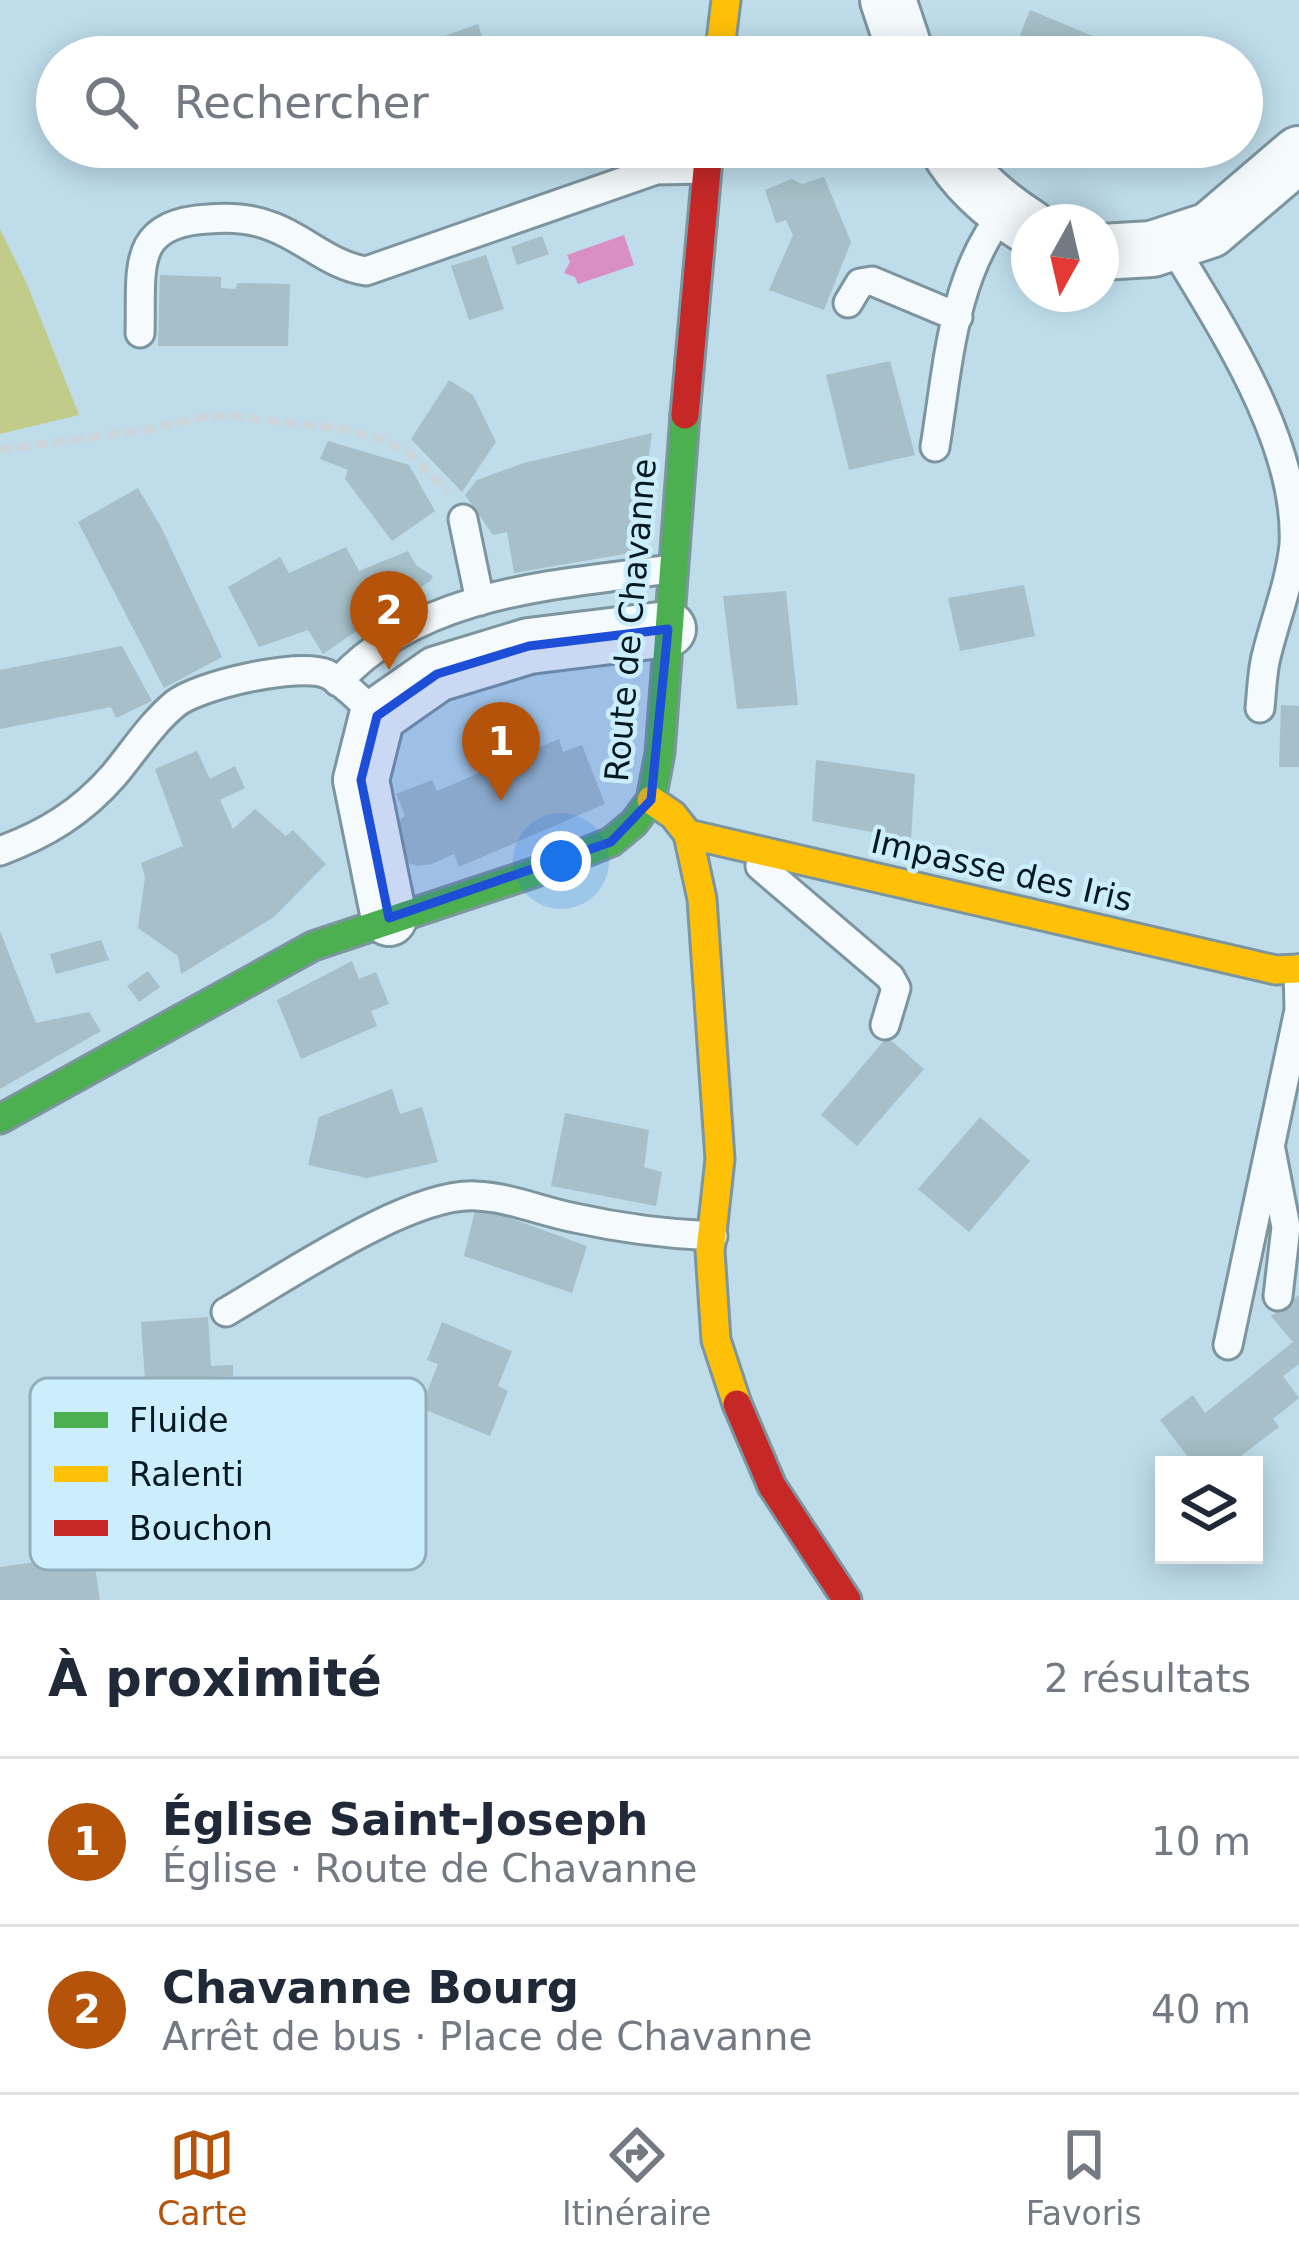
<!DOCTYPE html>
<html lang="fr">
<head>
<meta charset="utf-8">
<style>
  body { margin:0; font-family:"DejaVu Sans",sans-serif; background:#f6f6f7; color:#1f2937 }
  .controls { position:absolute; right:36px; bottom:36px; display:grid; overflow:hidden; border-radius:0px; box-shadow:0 6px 30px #0003 }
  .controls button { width:108px; height:108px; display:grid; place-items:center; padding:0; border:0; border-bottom:3px solid #e0e1e3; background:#fff; color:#1f2937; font:60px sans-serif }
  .compass { position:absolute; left:1011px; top:204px; width:108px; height:108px; border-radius:50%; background:#fff; box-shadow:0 6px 30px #0003; rotate:188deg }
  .you { position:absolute; left:561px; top:861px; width:42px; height:42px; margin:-30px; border:9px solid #fff; border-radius:50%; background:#1a73e8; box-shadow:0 0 0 18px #1a73e833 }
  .badge { display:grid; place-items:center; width:78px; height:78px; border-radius:50%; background:#b45309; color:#fff; font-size:39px; font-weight:700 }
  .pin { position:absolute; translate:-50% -99px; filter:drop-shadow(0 3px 6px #0008) }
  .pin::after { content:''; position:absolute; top:63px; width:42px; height:36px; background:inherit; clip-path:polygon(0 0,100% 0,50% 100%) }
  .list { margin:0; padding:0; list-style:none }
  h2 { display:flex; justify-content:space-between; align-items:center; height:156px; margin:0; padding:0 48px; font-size:51px }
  h2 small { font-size:39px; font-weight:400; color:#747a83 }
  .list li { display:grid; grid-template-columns:78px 1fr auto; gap:36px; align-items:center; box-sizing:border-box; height:168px; padding:0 48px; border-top:3px solid #e0e1e3 }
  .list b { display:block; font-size:45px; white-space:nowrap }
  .list p { margin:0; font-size:39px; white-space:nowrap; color:#747a83 }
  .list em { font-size:39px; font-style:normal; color:#747a83 }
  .icon { flex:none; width:66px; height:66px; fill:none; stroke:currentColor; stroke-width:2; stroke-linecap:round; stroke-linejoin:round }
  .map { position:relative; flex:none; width:1299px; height:1600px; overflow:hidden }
  .search { position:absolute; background:#fff; box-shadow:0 6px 30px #0003; left:36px; right:36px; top:36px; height:132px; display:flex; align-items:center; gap:30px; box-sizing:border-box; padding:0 42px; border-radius:66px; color:#747a83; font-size:45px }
  .sheet { height:492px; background:#fff }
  nav { display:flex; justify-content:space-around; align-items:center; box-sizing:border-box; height:168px; border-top:3px solid #e0e1e3; background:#fff; font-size:33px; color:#747a83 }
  nav a { display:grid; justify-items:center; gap:6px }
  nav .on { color:#b45309 }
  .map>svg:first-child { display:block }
</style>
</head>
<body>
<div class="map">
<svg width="1299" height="1600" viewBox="0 0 1299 1600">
  <rect width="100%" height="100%" fill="#bedcea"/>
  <path fill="#c1cc8a" d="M0,229l27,55 52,131 -79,19z"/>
  <path fill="#d98fc1" d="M624,235l10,30 -56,19 -3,-7 -11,-4 6,-11 -3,-7z"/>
  <path fill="#a6bfc8" d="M1030,10l75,31 -6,16h-88z
    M478,24l11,33h-57l-5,-15z
    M747,41l141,13v3h-143z
    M400,147h49v1l-44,14z
    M824,177l27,65 -27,68 -55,-20 24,-55 -7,-15 -10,3 -11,-33 27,-11 10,5z
    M542,236l7,18 -32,11 -6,-18z
    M486,255l18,54 -35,11 -18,-54z
    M160,275l61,2v11l14,1 3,-6 52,1 -2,62h-130z
    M890,361l25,94 -66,15 -23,-95z
    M449,380l24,15 23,47 -34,50 -51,-53z
    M652,433l-16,119 -122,21 -7,-41 -14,3 -28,-40 12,-15 47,-17z
    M328,441l81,24 26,46 -43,30 -47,-62 3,-9 -28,-11z
    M138,488l23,39 61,130 -58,31 -86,-166z
    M346,547l13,24 49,-20 8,14 17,11 -3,5 -107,73 -15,-24 -49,17 -31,-60 52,-30 9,16z
    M1024,585l11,51 -75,15 -12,-53z
    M786,591l12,114 -61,4 -14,-113z
    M122,646l30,55 -36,17 -5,-11 -111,22v-59z
    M1281,705l18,1v61h-20z
    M559,739l4,13 19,-7 23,59 -146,63 -5,-13 -22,10 -15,2 -13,-5 -7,-39 8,-6 -9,-22 36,-14 5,11z
    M197,751l13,28 25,-13 10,22 -25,12 13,29 22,-20 31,27 7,-6 33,34 -52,53 -93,57 -3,-18 -40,-28 7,-51 -4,-14 42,-17 -28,-77z
    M816,760l99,14 -4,65 -99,-18z
    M0,931l36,92 53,-11 12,19 -101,58z
    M101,940l8,20 -53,14 -6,-20z
    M352,961l7,18 17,-7 13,32 -18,7 6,15 -76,33 -24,-59z
    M148,971l12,16 -21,15 -12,-16z
    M887,1037l37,32 -67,77 -36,-31z
    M392,1089l8,25 22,-7 16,55 -71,16 -59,-13 11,-48z
    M565,1113l84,17 -5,37 18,5 -6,34 -105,-20z
    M980,1117l50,44 -61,71 -51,-43z
    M476,1206l111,40 -15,47 -108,-37z
    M1299,1295v69l-16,12 16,22 -26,21 6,8 -50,38h-35l-34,-45 33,-25 12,18 88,-71 -22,-26z
    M208,1317l3,49 22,-1v11l-88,4 -4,-58z
    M442,1322l70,29 -14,35 10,5 -18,45 -69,-28 17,-44 -11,-4z
    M93,1554l7,46h-100v-33z"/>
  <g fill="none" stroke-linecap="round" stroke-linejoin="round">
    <g stroke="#7d959f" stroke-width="33">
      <path id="lane" d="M1171,243c51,85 128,200 123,302 -4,37 -18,72 -27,108 -5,17 -5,36 -7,55
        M848,303l12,-20 12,-2 86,36
        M140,333c2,-63 -11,-110 68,-114 22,-2 44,-1 65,8 32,12 58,39 93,44l290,-101 50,-1
        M935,447c13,-79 17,-172 70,-236
        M463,519l17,82
        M338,682c82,-91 218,-97 333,-113
        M0,851c46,-17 82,-39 114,-76 20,-24 37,-51 61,-71 23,-19 124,-42 152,-30 18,9 35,28 50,42
        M760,866l130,111 6,11 -11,37
        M1271,1150l15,77 -8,69
        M226,1312c59,-34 184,-120 250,-116 33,1 67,16 99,22 45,10 91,16 138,18
        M1228,1345l71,-335 -1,-41"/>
    </g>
    <g stroke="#7d959f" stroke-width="60">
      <path id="street" d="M888,0l19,57
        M947,147c19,34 49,59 82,80
        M1101,252l51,-3 58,-19 89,-76
        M389,918l-28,-138 16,-64 60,-42 92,-28 139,-17"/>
    </g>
    <g stroke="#7d959f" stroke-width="33">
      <path id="fast" d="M0,1119l313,-173 223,-74 75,-30 23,-19 17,-23 9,-47 25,-338"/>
    </g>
    <g stroke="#7d959f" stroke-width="33">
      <path id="slow" d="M719,57l7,-57
        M651,800l22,15 15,19 14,65 18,260 -10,92 6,89 21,64
        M688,834l588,136 23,-1"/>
    </g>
    <g stroke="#7d959f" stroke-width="33">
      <path id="jam" d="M685,415l24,-268
        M737,1404l35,82 75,114"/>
    </g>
    <path stroke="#ccd5da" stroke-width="8" stroke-dasharray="12 6" stroke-linecap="butt" d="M0,450l150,-21 52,-12 30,-1 110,13 39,10 30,15 37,38"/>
    <use href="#lane" stroke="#f5fafc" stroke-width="27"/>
    <use href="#street" stroke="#f5fafc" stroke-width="54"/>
    <use href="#fast" stroke="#4caf50" stroke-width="27"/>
    <use href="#slow" stroke="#ffc107" stroke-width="27"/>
    <use href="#jam" stroke="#c62828" stroke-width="27"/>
  </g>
  <path fill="#1d4ed8" fill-opacity="0.2" stroke="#1d4ed8" stroke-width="9" stroke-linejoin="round" d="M668,629l-17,171 -40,42 -222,76 -28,-138 16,-64 60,-42 92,-28z"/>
  <g text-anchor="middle" stroke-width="9" stroke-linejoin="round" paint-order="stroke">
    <g font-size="33" fill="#031820" stroke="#ccedfc">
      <text transform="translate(630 620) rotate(-85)" y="12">Route de Chavanne</text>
      <text transform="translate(1002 870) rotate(13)" y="12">Impasse des Iris</text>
    </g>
  </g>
  <rect x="30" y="1378" width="396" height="192" rx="18" fill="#ccedfc" stroke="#90adba" stroke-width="3"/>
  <rect x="54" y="1412" width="54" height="16" fill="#4caf50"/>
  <rect x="54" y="1466" width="54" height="16" fill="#ffc107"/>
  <rect x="54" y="1520" width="54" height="16" fill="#c62828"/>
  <g font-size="33" fill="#031820">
    <text x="129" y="1432">Fluide</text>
    <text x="129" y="1486">Ralenti</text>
    <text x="129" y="1540">Bouchon</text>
  </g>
</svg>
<div class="controls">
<button><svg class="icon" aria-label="layers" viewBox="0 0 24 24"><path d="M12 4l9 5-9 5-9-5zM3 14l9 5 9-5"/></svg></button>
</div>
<svg class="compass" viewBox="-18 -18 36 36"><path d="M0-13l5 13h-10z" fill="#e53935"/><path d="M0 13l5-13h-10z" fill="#747a83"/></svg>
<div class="you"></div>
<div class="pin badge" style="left:501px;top:801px">1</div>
<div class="pin badge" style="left:389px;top:670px">2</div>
<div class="search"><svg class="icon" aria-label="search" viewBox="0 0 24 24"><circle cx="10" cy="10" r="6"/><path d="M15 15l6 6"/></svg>Rechercher</div>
</div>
<section class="sheet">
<h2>À proximité<small>2 résultats</small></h2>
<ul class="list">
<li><span class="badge">1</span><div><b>Église Saint-Joseph</b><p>Église · Route de Chavanne</p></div><em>10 m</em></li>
<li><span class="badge">2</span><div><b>Chavanne Bourg</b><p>Arrêt de bus · Place de Chavanne</p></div><em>40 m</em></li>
</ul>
</section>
<nav>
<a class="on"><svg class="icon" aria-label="map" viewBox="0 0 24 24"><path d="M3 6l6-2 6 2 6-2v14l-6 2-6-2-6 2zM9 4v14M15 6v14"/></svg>Carte</a>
<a><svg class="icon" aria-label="directions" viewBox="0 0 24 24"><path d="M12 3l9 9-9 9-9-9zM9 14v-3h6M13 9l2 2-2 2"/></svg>Itinéraire</a>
<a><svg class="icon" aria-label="saved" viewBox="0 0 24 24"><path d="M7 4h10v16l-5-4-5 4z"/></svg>Favoris</a>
</nav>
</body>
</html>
